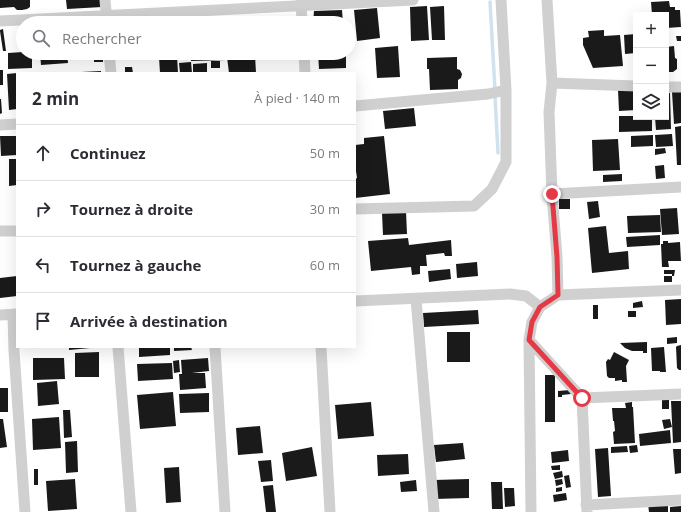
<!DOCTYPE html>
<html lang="fr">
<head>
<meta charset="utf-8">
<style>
  body { margin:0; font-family:"Open Sans",sans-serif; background:#f7f7f7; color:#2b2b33 }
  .controls { position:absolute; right:12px; top:12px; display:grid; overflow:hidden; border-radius:0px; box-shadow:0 4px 16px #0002 }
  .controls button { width:36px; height:36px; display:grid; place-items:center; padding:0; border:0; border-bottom:1px solid #e1e1e2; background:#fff; color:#2b2b33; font:20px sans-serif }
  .stop { position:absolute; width:12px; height:12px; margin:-9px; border:3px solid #e63946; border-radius:50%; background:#fff }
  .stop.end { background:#e63946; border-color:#fff; box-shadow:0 1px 4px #0008 }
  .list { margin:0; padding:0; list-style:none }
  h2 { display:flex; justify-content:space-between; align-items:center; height:52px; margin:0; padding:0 16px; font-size:17px }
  h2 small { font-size:13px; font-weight:400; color:#7c7c81 }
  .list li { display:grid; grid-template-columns:26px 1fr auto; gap:12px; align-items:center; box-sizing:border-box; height:56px; padding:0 16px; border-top:1px solid #e1e1e2 }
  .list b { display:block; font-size:15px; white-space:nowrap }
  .list em { font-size:13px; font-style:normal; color:#7c7c81 }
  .icon { flex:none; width:22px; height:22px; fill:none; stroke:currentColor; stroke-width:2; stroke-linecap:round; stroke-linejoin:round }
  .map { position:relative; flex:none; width:681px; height:512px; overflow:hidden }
  .search { position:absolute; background:#fff; box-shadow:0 4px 16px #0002; left:16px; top:16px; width:340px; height:44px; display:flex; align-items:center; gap:10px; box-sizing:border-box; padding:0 14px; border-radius:22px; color:#7c7c81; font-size:15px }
  .panel { position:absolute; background:#fff; box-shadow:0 4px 16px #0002; left:16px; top:72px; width:340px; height:276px; border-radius:0px }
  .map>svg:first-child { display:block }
</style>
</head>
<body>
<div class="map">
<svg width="681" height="512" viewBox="0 0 681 512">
  <rect width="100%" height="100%" fill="#fff"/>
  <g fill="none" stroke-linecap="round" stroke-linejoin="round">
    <path stroke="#cfe2ee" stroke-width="3.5" d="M490,2l5,88
      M495,96l3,57"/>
  </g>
  <path fill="#1a1a1a" d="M0,0h30v7l-3,2 -5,1h-5l-3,-3 -14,1z
    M66,0h36v7l-35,2z
    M669,1l1,6h5v3h5l1,17 -15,1v-13h-14l-1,-13z
    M427,6l2,34 -18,1 -1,-34z
    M444,6l1,34h-13l-2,-33z
    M377,8l3,30 -23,3 -3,-31z
    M342,10l1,13h-30l1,-12z
    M3,29l3,22h-3l-3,-20v-1z
    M604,30v6l16,-1 3,31 -30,2 -10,-23v-7l6,-1 -1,-6z
    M636,34v19l-11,1 -1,-19z
    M676,36h5v5h-4z
    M398,46l2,31 -23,1 -2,-30z
    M674,46l1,12 2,1v10l-4,3h-7v-25z
    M23,52l9,1v15l-24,1v-16z
    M40,53h27l1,10 -27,2z
    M74,53h16l1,4 -16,2z
    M94,53h9v9h-9z
    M191,53h34l1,7 -35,1z
    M318,53h28v15l-27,1z
    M255,55l1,18h-27l-2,-16z
    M177,56l1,17h-18l-1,-16z
    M457,57v12l3,1 2,4 -1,4 -3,2v9l-28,1 -1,-21h-2v-11z
    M211,61h9v7h-9z
    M191,62l1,11h-12l-1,-10z
    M207,63v10h-14v-9z
    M125,67h7l1,6h-8z
    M0,70h3v15h-3z
    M101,71v2h-20v-1z
    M17,73v36l-8,1 -2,-36z
    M636,89v21l-17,1 -1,-21z
    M681,91v32l-7,1 -2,-32z
    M666,93h4l1,36 -15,1 -1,-13h11z
    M0,99h1l1,14 -2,1z
    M414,108l2,18 -31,3 -2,-18z
    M619,116h17v1h16v14l-33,1z
    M681,126v39h-4l-2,-38z
    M672,134l1,12 -17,1 -1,-12z
    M653,135v11l-22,1v-11z
    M0,136h17v19l-16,1z
    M384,136l6,58 -35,4v-19l2,-1 -2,-14v-19l9,-1v-6z
    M618,139l2,31 -27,1 -1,-31z
    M665,148l1,5 -11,2v-6z
    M9,159h8v26l-8,1z
    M664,165l1,13 -9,1 -1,-13z
    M622,174v7l-19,1v-7z
    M559,199h11v10h-11z
    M598,201l2,16 -11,2 -2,-17z
    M677,208l2,26 -17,1 -2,-26z
    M406,211l1,23 -24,1 -1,-22z
    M660,215l1,17 -33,1 -1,-17z
    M606,226l3,27 19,-2 1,18 -37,4 -4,-45z
    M660,235v10l-33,2 -1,-10z
    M408,238l1,7 42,-5 1,16h-7l-1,-3 -18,2 1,11h-7v8l-8,1 -1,-8 -40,4 -3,-30z
    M663,241h5v2l12,-1 1,19h-13l1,6h-7l-1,-23h2z
    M477,262l1,14 -21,2 -1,-14z
    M450,269l1,10 -22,3 -1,-11z
    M664,270h11l-1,6h-2v-2h-8z
    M17,276v20l-17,2v-20z
    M664,276h8v6h-8z
    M681,299v25l-15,1 -1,-25z
    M642,301l1,6 -10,1v-5z
    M593,305h5v14h-5z
    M478,310l1,14 -55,3 -1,-14z
    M628,311h8v6h-8z
    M447,332h23v30h-23z
    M677,337v6l-10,1v-6z
    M647,342v11h-4v-2h-11l-7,-3 -5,-5z
    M681,345v25h-2l-2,-2 -1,-21 1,-1z
    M69,347h21v1l-21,2z
    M139,347h31v8l-31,2z
    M174,347h17l1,3 -18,1z
    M664,347l2,25h-6v-1h-8l-1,-23z
    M99,352v25h-24v-24z
    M614,352l15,8 -3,6 1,16h-5v-2l-7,1v-3h-6l-2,-2 -1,-14 2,-3 2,1z
    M33,358h31l1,21 -32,1z
    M208,358l1,13 -17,2h13l1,15 -26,2 -1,-16h3l-1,-14z
    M179,360l1,12 -6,1 -1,-12z
    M172,363l1,16 -35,2 -1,-17z
    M545,375h10v47h-10z
    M57,381l2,23 -21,2 -1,-23z
    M0,388h8v24h-8z
    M570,390l1,4 -9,1v2h-4v-6z
    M173,392l3,34 -36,3 -3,-34z
    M209,393v19l-29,1 -1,-19z
    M662,400h7v9h-7z
    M671,401h10v41l-8,1z
    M371,402l3,34 -36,3 -3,-34z
    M632,402v5h1l2,36 -21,1 -1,-12 2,-1 -1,-10h-1l-1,-13h14l-1,-5z
    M63,410h7l2,27 -8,1z
    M59,417l2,31 -28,2 -1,-31z
    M0,419h3l4,28 -7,1z
    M670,419l2,8 -8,2 -2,-9z
    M260,426l3,27 -25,2 -2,-27z
    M670,430l1,13 -31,3 -1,-12z
    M77,441l1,31 -12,1 -1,-31z
    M463,443l2,16 -29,3 -2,-17z
    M637,445l1,7 -8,1 -1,-7z
    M627,446l1,6 -17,1v-6z
    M312,447l5,29 -31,5 -4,-28z
    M608,448l3,48 -13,1 -3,-48z
    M673,449h8v24l-6,1z
    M568,450l1,11 -17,2 -1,-11z
    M408,454l1,20 -31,2 -1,-21z
    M271,460l2,21 -12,1 -3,-21z
    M560,465v5h-8l-1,-4z
    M179,467l2,35 -15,1 -2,-35z
    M34,469h4v16h-4z
    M562,471l1,6 -8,2 -2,-6z
    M569,475l2,12 -5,1 -2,-12z
    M75,479l2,30 -29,2 -2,-30z
    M469,479v19l-35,1v-19z
    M562,479l1,5 -7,2 -1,-6z
    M416,480l1,11 -16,1 -1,-10z
    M491,482h11l1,27h-11z
    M273,485l3,27h-10l-3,-26z
    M562,487v4l-6,1v-4z
    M504,488h10l1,18 -10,1z
    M566,493l1,7 -13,2 -1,-7z
    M668,503v9h-19l-1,-8z
    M681,506v6h-11v-5z"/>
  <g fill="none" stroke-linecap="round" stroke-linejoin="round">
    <path stroke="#d0d0d0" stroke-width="11" d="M105,0l2,23
      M301,0l1,23
      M0,21l413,-21
      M109,53l2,20
      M304,53l1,20
      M552,83l84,3
      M666,87h15
      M355,106l133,-12 18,-4
      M0,125l17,-1
      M552,194l129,-7
      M355,209l119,-3 18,-17 14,-27v-72l-5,-90
      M0,231h17
      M558,295l123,-5
      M416,299l18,213
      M355,301l155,-7 16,2 14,11
      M13,314l1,37 11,161
      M0,315l17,-1
      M529,340l53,58
      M118,347l13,165
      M215,347l10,165
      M321,347l9,165
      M586,505l95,-5
      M531,512l-2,-172 3,-18 8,-15 18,-12 -1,-38 -5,-63 -3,-82 3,-29 -5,-83
      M587,512l-5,-114 99,-4"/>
  </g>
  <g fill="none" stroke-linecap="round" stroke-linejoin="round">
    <path stroke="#e63946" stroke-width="5" d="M552,194l5,63 1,38 -18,12 -8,15 -3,18 53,58"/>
  </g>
</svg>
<div class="controls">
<button>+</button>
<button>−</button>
<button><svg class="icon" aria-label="layers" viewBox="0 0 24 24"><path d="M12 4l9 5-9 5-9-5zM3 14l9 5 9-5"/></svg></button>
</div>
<div class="stop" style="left:582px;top:398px"></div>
<div class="stop end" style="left:552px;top:194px"></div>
<div class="search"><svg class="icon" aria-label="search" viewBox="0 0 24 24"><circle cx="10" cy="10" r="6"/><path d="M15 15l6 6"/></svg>Rechercher</div>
<section class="panel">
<h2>2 min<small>À pied · 140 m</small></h2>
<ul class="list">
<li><svg class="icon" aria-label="ahead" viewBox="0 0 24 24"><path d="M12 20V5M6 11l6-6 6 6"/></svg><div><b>Continuez</b></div><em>50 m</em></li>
<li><svg class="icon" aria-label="right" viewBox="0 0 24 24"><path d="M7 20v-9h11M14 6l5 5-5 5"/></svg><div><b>Tournez à droite</b></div><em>30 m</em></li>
<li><svg class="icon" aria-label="left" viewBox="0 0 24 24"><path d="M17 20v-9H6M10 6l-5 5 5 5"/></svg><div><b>Tournez à gauche</b></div><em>60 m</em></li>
<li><svg class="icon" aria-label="arrive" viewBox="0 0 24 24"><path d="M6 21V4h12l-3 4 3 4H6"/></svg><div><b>Arrivée à destination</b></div></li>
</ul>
</section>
</div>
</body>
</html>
